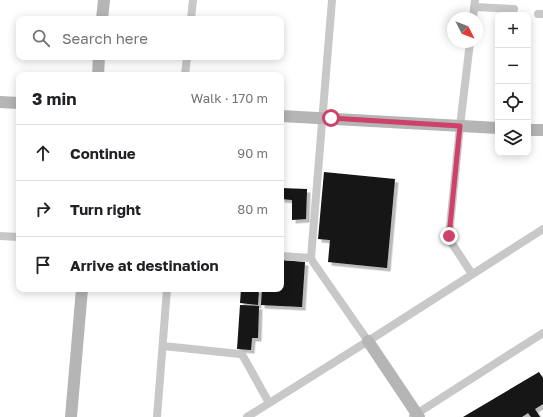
<!DOCTYPE html>
<html lang="en">
<head>
<meta charset="utf-8">
<style>
  body { margin:0; font-family:"Golos Text",sans-serif; background:#f6f6f6; color:#202124 }
  .controls { position:absolute; right:12px; top:12px; display:grid; overflow:hidden; border-radius:8px; box-shadow:0 2px 10px #0003 }
  .controls button { width:36px; height:36px; display:grid; place-items:center; padding:0; border:0; border-bottom:1px solid #e0e0e0; background:#fff; color:#202124; font:20px sans-serif }
  .compass { position:absolute; left:447px; top:12px; width:36px; height:36px; border-radius:50%; background:#fff; box-shadow:0 2px 10px #0003; rotate:132deg }
  .stop { position:absolute; width:12px; height:12px; margin:-9px; border:3px solid #cf4169; border-radius:50%; background:#fff }
  .stop.end { background:#cf4169; border-color:#fff; box-shadow:0 1px 4px #0008 }
  .list { margin:0; padding:0; list-style:none }
  h2 { display:flex; justify-content:space-between; align-items:center; height:52px; margin:0; padding:0 16px; font-size:17px }
  h2 small { font-size:13px; font-weight:400; color:#757577 }
  .list li { display:grid; grid-template-columns:26px 1fr auto; gap:12px; align-items:center; box-sizing:border-box; height:56px; padding:0 16px; border-top:1px solid #e0e0e0 }
  .list b { display:block; font-size:15px; white-space:nowrap }
  .list em { font-size:13px; font-style:normal; color:#757577 }
  .icon { flex:none; width:22px; height:22px; fill:none; stroke:currentColor; stroke-width:2; stroke-linecap:round; stroke-linejoin:round }
  .map { position:relative; flex:none; width:543px; height:417px; overflow:hidden }
  .search { position:absolute; background:#fff; box-shadow:0 2px 10px #0003; left:16px; top:16px; width:268px; height:44px; display:flex; align-items:center; gap:10px; box-sizing:border-box; padding:0 14px; border-radius:8px; color:#757577; font-size:15px }
  .panel { position:absolute; background:#fff; box-shadow:0 2px 10px #0003; left:16px; top:72px; width:268px; height:220px; border-radius:8px }
  .map>svg:first-child { display:block }
</style>
</head>
<body>
<div class="map">
<svg width="543" height="417" viewBox="0 0 543 417">
  <defs>
    <filter id="shadow"><feDropShadow dx="3.5" dy="3.5" stdDeviation="0" flood-color="#0004"/></filter>
  </defs>
  <rect width="100%" height="100%" fill="#fff"/>
  <path fill="#121212" filter="url(#shadow)" d="M324,172l71,7 -8,89 -59,-6 2,-22 -12,-1z
    M281,188l26,1 -1,30 -14,1v-20l-11,-1z
    M281,260l24,2 -3,45 -41,-2 1,-16h19z
    M241,289h18l-1,16 -18,-2z
    M240,305l19,1 -1,32h-6l-1,12 -14,-1z
    M539,372l4,6v26l-8,5 5,8h-9l-3,-4 -6,4h-59z"/>
  <g fill="none" stroke-linecap="round" stroke-linejoin="round">
    <path stroke="#c8c8c8" stroke-width="8" d="M332,0l-21,258 2,4 55,79
      M474,7l40,2
      M538,14h5
      M473,18l2,-18
      M191,19l2,-19
      M470,42l-10,84 -11,110 2,6 21,32
      M185,75l2,-18
      M0,236l19,1
      M281,256l30,2
      M163,346l77,8 3,2 26,47
      M413,416l130,-83
      M157,417l10,-128
      M247,417l129,-81 167,-107"/>
    <path stroke="#b5b5b5" stroke-width="12" d="M102,19l2,-19
      M98,75l1,-18
      M0,102l19,1
      M281,116l217,12
      M528,130h15
      M368,341l51,76
      M71,417l11,-128"/>
  </g>
  <g fill="none" stroke-linecap="round" stroke-linejoin="round">
    <path stroke="#cf4169" stroke-width="5" d="M331,118l129,8 -11,110"/>
  </g>
</svg>
<div class="controls">
<button>+</button>
<button>−</button>
<button><svg class="icon" aria-label="locate" viewBox="0 0 24 24"><circle cx="12" cy="12" r="6"/><path d="M12 2v4M12 18v4M2 12h4M18 12h4"/></svg></button>
<button><svg class="icon" aria-label="layers" viewBox="0 0 24 24"><path d="M12 4l9 5-9 5-9-5zM3 14l9 5 9-5"/></svg></button>
</div>
<svg class="compass" viewBox="-18 -18 36 36"><path d="M0-13l5 13h-10z" fill="#e53935"/><path d="M0 13l5-13h-10z" fill="#757577"/></svg>
<div class="stop" style="left:331px;top:118px"></div>
<div class="stop end" style="left:449px;top:236px"></div>
<div class="search"><svg class="icon" aria-label="search" viewBox="0 0 24 24"><circle cx="10" cy="10" r="6"/><path d="M15 15l6 6"/></svg>Search here</div>
<section class="panel">
<h2>3 min<small>Walk · 170 m</small></h2>
<ul class="list">
<li><svg class="icon" aria-label="ahead" viewBox="0 0 24 24"><path d="M12 20V5M6 11l6-6 6 6"/></svg><div><b>Continue</b></div><em>90 m</em></li>
<li><svg class="icon" aria-label="right" viewBox="0 0 24 24"><path d="M7 20v-9h11M14 6l5 5-5 5"/></svg><div><b>Turn right</b></div><em>80 m</em></li>
<li><svg class="icon" aria-label="arrive" viewBox="0 0 24 24"><path d="M6 21V4h12l-3 4 3 4H6"/></svg><div><b>Arrive at destination</b></div></li>
</ul>
</section>
</div>
</body>
</html>
